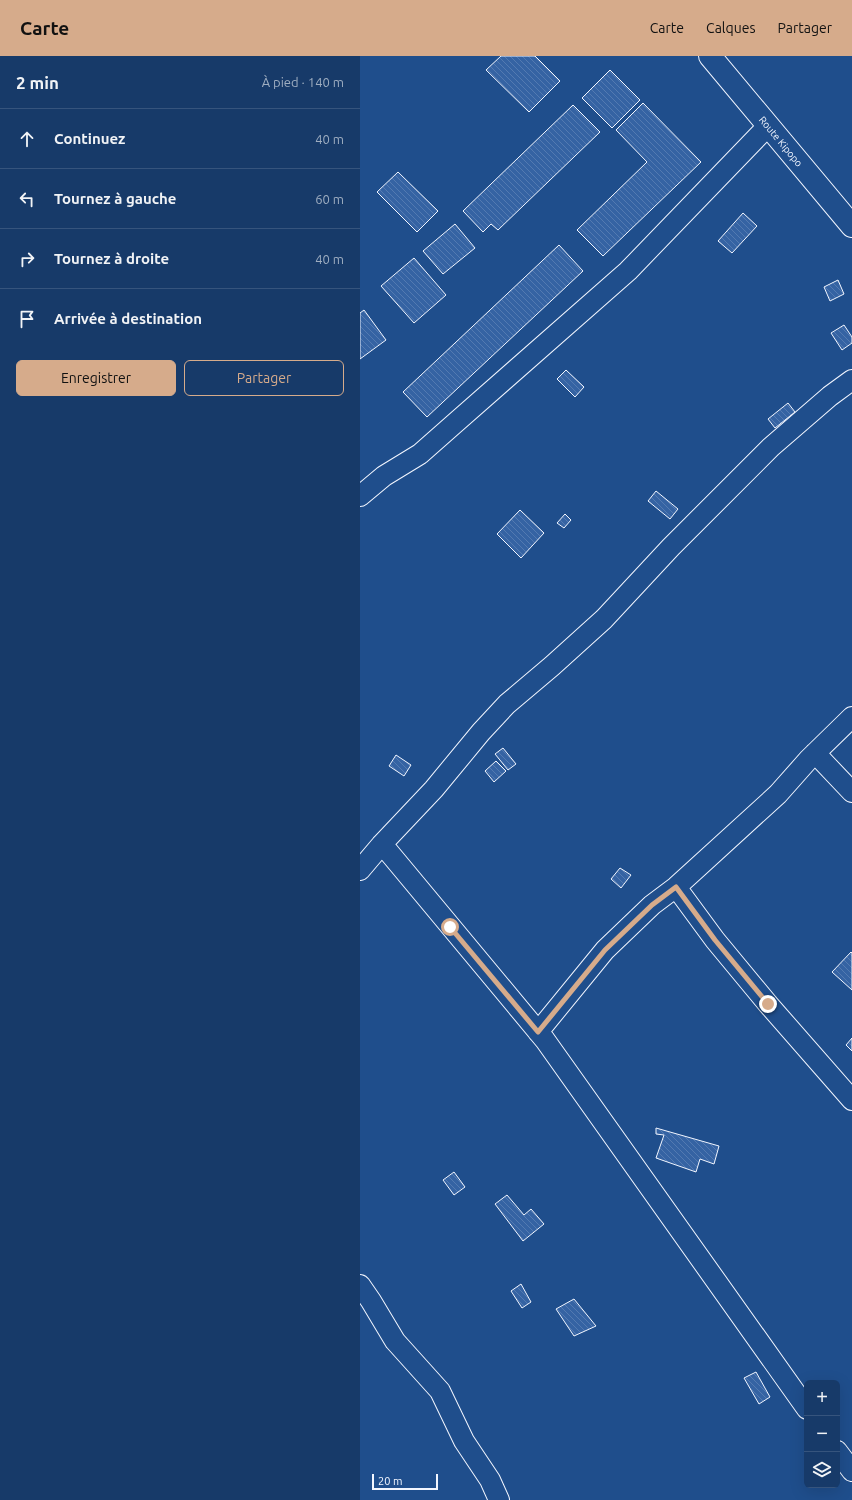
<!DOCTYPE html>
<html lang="fr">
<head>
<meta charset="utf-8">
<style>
  body { margin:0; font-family:Ubuntu,sans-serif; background:#20416f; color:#f1f3f6 }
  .controls { position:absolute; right:12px; bottom:12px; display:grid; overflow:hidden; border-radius:6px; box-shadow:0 4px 16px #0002 }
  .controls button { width:36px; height:36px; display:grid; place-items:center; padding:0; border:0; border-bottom:1px solid #36547d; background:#173a69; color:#f1f3f6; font:20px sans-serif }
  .scale { position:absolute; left:12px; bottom:10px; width:66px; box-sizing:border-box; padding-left:4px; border:2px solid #f2f6ff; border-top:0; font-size:11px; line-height:14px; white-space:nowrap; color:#f2f6ff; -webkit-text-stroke:3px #1f4e8c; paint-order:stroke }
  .stop { position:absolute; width:12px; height:12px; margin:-9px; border:3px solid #d6ab8b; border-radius:50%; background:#fff }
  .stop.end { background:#d6ab8b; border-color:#fff; box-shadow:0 1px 4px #0008 }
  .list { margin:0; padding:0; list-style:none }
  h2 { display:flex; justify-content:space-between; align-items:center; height:52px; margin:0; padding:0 16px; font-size:17px }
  h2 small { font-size:13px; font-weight:400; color:#9eadc0 }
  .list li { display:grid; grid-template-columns:26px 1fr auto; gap:12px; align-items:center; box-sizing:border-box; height:60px; padding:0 16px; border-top:1px solid #36547d }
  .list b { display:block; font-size:15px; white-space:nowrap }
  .list em { font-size:13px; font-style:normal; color:#9eadc0 }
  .actions { display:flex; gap:8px; padding:12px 16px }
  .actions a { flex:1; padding:9px 0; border:1px solid #d6ab8b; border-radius:6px; text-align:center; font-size:14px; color:#d6ab8b }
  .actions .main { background:#d6ab8b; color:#111 }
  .icon { flex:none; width:22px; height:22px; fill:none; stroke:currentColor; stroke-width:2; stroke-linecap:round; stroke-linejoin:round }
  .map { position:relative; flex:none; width:492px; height:1444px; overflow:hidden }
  header { display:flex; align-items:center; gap:24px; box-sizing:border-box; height:56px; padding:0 20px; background:#d6ab8b; color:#111 }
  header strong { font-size:19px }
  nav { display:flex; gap:22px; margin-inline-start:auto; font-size:14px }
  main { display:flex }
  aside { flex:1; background:#173a69 }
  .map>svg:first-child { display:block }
</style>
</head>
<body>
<header>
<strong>Carte</strong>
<nav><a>Carte</a><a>Calques</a><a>Partager</a></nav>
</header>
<main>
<aside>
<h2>2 min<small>À pied · 140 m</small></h2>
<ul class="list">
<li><svg class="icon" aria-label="ahead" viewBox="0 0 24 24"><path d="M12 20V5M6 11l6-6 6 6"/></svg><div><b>Continuez</b></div><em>40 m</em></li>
<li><svg class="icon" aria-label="left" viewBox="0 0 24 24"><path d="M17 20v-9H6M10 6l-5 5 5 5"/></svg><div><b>Tournez à gauche</b></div><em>60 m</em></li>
<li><svg class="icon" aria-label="right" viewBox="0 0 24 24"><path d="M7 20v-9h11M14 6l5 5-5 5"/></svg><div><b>Tournez à droite</b></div><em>40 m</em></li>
<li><svg class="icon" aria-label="arrive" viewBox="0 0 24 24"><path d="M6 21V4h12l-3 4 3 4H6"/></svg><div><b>Arrivée à destination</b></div></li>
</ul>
<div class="actions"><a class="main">Enregistrer</a><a>Partager</a></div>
</aside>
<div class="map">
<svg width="492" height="1444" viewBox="0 0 492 1444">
  <defs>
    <pattern id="building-back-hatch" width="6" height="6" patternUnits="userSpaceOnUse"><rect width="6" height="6" fill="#3563a3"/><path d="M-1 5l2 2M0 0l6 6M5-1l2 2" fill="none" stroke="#537ab1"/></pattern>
  </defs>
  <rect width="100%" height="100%" fill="#1f4e8c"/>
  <path fill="url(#building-back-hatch)" stroke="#f2f6ff" d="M141,0h34l25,25 -31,31 -43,-42z
    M250,14l30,30 -28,28 -30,-30z
    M283,47l58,59 -98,94 -26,-26 70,-68 -31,-32z
    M213,49l27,27 -102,98 -7,-6 -8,8 -20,-21z
    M38,116l40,39 -21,21 -40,-40z
    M383,157l14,13 -25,27 -14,-12z
    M95,168l20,24 -32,26 -20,-23z
    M199,189l24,26 -156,146 -24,-25z
    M54,202l32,37 -32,28 -33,-37z
    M478,224l6,14 -14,7 -6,-14z
    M4,254l22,30 -26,19v-46z
    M484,269l8,12v6l-10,7 -11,-17z
    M206,314l18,17 -9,10 -18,-18z
    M428,347l7,9 -20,16 -7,-9z
    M296,435l22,18 -8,10 -22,-18z
    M160,454l24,23 -23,25 -24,-24z
    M205,458l6,6 -7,8 -7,-5z
    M143,692l13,16 -8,6 -13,-16z
    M36,699l15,10 -7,11 -15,-10z
    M136,705l10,10 -12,11 -9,-11z
    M260,812l11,7 -10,13 -10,-9z
    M491,896l1,1v37l-20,-18z
    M492,982v13l-6,-6z
    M296,1072l63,18 -5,18 -14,-5 -4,13 -40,-14 8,-23 -8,-1z
    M94,1116l11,15 -11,8 -11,-15z
    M147,1139l17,20 7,-6 13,15 -21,17 -28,-37z
    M161,1228l10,18 -9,6 -11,-17z
    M214,1243l22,27 -22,10 -18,-27z
    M396,1316l14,25 -11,7 -15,-26z"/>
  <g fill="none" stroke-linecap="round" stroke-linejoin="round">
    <g stroke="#f2f6ff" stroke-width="22">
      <path id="minor" d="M0,440l24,-20 36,-22 34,-30 174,-153 140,-145
        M455,697l37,39
        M22,788l163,196 262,369
        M0,814l22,-26 52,-55 47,-57 26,-28 45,-38 52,-47 67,-72 100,-100 59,-51 22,-16
        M316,831l39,53 53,64 84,96
        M178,976l67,-82 47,-45 24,-18 22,-20 80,-73 31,-35 43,-42
        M0,1229l11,16 24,40 45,50 24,50 26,39 9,20
        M477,1395l15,20"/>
    </g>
    <g stroke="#f2f6ff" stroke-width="24">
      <g id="secondary">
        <path id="s1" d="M350,0l142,170"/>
      </g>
    </g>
    <use href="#minor" stroke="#1f4e8c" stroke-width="20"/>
    <use href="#secondary" stroke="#1f4e8c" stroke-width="22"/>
  </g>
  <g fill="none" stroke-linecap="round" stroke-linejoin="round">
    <path stroke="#d6ab8b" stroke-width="5" d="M90,871l88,105 67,-82 47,-45 24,-18 39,53 53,64"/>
  </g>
  <g text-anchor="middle" stroke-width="3" stroke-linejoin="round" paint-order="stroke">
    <g font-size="10" fill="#f2f6ff" stroke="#1f4e8c">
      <text dy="4" stroke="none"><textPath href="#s1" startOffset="111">Route Kipopo</textPath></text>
    </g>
  </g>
</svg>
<div class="controls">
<button>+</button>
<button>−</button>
<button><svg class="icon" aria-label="layers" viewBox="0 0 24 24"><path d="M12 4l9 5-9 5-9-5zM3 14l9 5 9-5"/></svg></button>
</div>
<div class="scale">20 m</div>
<div class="stop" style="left:90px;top:871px"></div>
<div class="stop end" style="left:408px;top:948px"></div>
</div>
</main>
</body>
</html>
